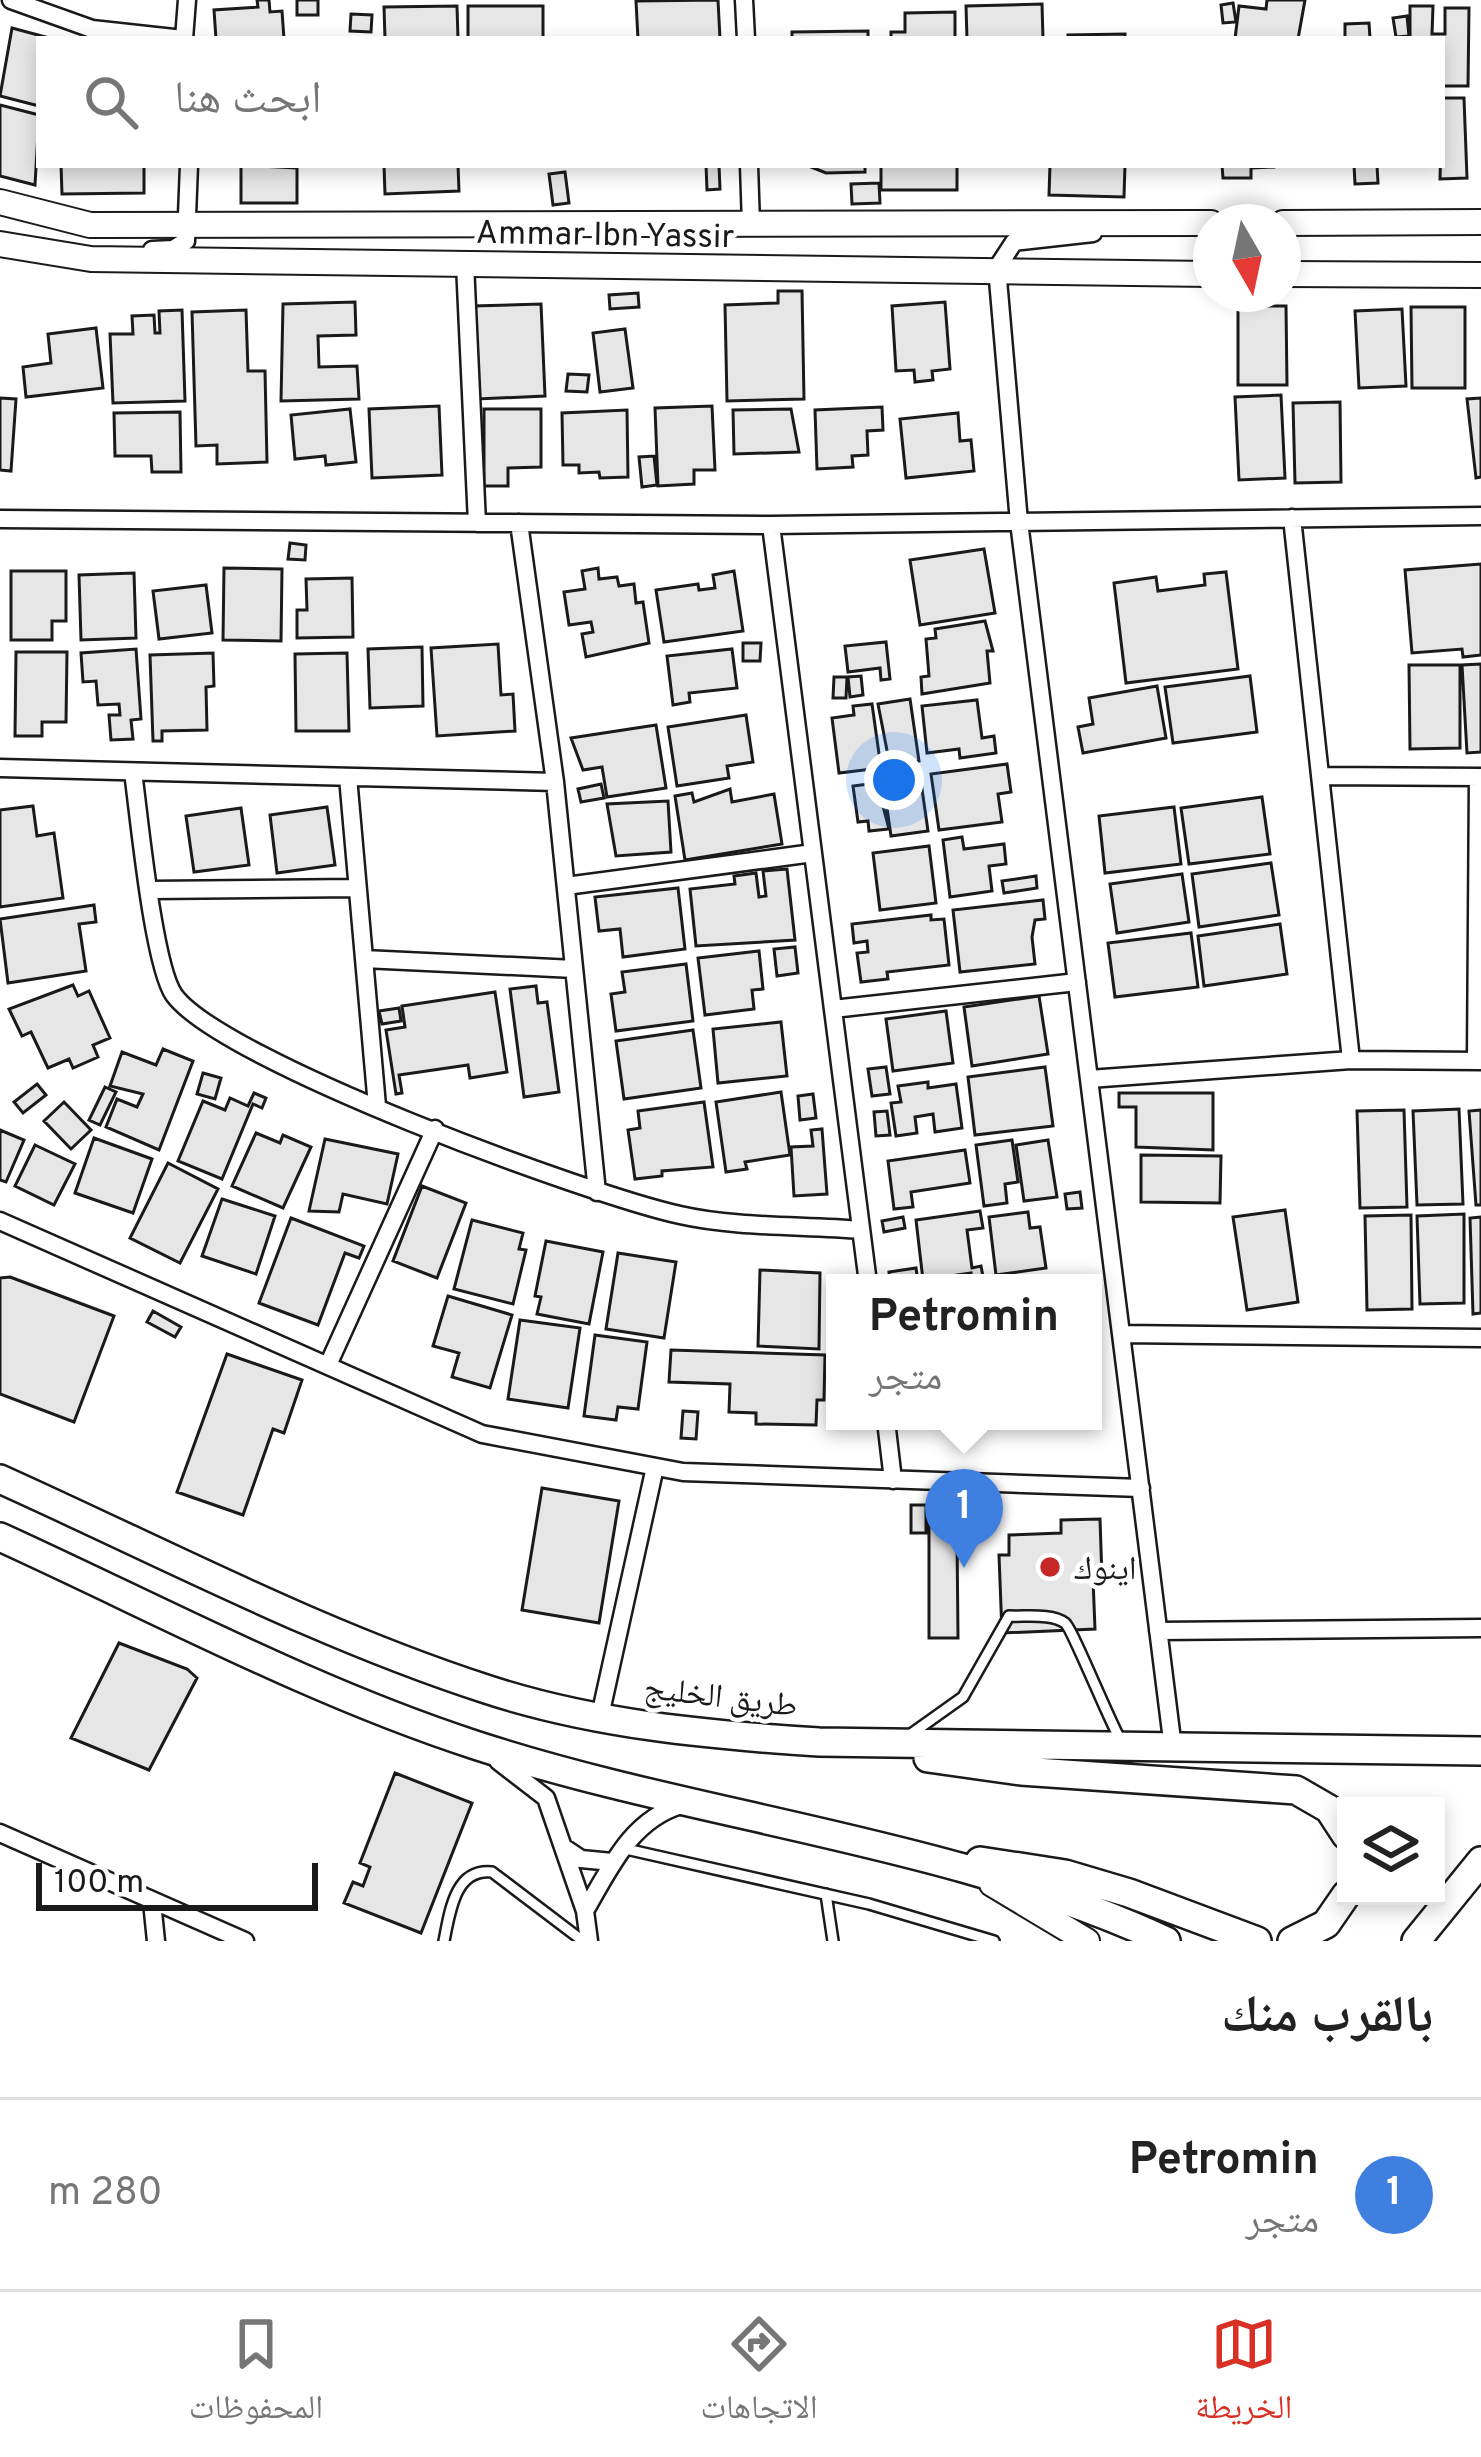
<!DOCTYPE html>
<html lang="ar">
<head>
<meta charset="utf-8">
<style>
  body { margin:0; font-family:Overpass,"Noto Naskh Arabic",sans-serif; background:#f6f6f6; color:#222; direction:rtl }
  .controls { position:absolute; right:36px; bottom:36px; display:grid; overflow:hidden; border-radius:0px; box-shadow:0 6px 18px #0003 }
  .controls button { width:108px; height:108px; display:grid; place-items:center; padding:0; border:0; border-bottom:3px solid #e0e0e0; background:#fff; color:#222; font:60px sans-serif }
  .compass { position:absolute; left:1193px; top:204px; width:108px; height:108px; border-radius:50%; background:#fff; box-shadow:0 6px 18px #0003; rotate:171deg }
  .scale { position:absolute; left:36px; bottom:30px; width:282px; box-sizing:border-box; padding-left:12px; border:6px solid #1a1a1a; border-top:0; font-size:33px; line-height:42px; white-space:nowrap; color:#1a1a1a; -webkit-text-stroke:9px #fff; paint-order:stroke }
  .you { position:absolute; left:894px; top:780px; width:42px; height:42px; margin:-30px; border:9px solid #fff; border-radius:50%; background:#1a73e8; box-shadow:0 0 0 18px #1a73e833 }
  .badge { display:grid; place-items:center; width:78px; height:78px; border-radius:50%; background:#d93025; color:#fff; font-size:39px; font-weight:700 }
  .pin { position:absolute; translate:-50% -99px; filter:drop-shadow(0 3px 6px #0008) }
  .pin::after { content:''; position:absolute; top:63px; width:42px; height:36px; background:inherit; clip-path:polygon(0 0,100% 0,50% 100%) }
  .popup { position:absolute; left:826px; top:1274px; width:276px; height:156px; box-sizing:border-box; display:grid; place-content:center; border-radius:0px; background:#fff; filter:drop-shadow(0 3px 9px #0005); font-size:39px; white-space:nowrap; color:#767676 }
  .popup b { font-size:45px; color:#222 }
  .popup::after { content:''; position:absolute; left:50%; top:100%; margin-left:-24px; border:24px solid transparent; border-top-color:#fff }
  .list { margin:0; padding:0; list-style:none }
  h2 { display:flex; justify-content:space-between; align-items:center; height:156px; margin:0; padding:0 48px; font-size:51px }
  h2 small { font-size:39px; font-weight:400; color:#767676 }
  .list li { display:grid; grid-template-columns:78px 1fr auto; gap:36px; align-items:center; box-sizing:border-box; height:192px; padding:0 48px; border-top:3px solid #e0e0e0 }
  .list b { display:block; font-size:45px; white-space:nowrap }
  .list p { margin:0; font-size:39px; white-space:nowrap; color:#767676 }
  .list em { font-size:39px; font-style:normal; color:#767676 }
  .icon { flex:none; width:66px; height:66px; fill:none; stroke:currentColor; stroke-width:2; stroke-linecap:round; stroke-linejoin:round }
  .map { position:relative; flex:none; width:1481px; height:1941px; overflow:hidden; direction:ltr }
  .search { position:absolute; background:#fff; box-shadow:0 6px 18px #0003; left:36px; right:36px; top:36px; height:132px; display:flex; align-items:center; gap:30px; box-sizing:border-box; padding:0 42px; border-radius:0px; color:#767676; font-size:45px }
  .sheet { height:348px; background:#fff }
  nav { display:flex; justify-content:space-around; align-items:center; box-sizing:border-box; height:168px; border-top:3px solid #e0e0e0; background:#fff; font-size:33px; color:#767676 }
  nav a { display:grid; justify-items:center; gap:6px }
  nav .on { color:#d93025 }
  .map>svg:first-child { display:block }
</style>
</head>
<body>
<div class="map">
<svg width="1481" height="1941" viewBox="0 0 1481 1941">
  <rect width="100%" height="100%" fill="#fff"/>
  <path fill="#e6e6e6" stroke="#1a1a1a" stroke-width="3" d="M257,0h12l1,12 12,-1 2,28h-68l-2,-29 44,-3z
    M297,0h21v15h-21z
    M718,0l2,39h-82l-2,-38z
    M1267,0h38l-7,39h-63l4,-33 27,3z
    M1233,3l3,19 -13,1 -2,-18z
    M1042,4l1,35h-76l-1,-33z
    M457,6l1,33h-73l-1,-32z
    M468,6h75v33h-75z
    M1410,6h23l-1,28h13v-26h24l-1,78h-26v-47h-32z
    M955,12v27h-64v-7h14v-19z
    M351,14l21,1 -1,17 -21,-1z
    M1407,16l2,20 -13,1 -3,-19z
    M1369,23l1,15 12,1h-60l23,-1v-14z
    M12,28l41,11h-14v67l-39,-10z
    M868,31v8h-76v-7z
    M1125,34v5h-57v-4z
    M1442,98h22l3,80 -27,1z
    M0,105l39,10 -4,70 -35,-9z
    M61,165h83v28l-82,1z
    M241,165l56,3v35h-56z
    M384,165h74l1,26 -74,3z
    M706,165h13l1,24 -13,1z
    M806,165h59v7l-39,1z
    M881,165h76v25h-76z
    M1050,165h75l-1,32 -75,-2z
    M1222,165h52v2l-23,1v10h-28z
    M1354,165h23l1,18 -23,1z
    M565,172l4,31 -16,2 -4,-31z
    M879,183l1,20 -28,1 -1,-20z
    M778,291h24l2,108 -77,2 -2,-96 53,-2z
    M638,293l1,14 -29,2 -1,-14z
    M355,302l1,33 -38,1 1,31 38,-1 2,33 -78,2 2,-97z
    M945,302l5,67 -18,2 1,9 -18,2 -1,-12 -18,1 -4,-65z
    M541,304l4,92 -68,3 -4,-93z
    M1238,306h48l1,79h-49z
    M1411,307h54v81h-53z
    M1402,309l4,77 -47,2 -4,-77z
    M182,310l3,91 -72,2 -3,-69h23l-1,-18 22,-1 1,18h5l-1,-22z
    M246,310l2,61h17l2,91 -50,2v-19l-21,1 -4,-134z
    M96,328l7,60 -77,9 -3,-30 28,-4 -3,-29z
    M625,329l8,59 -33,4 -7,-59z
    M568,374l21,1 -2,17 -21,-1z
    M1281,395l4,83 -46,2 -4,-83z
    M0,398l16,1 -5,72 -11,-1z
    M1481,398v79l-5,1 -9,-79z
    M1340,402l1,80 -46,1 -2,-80z
    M439,406l3,69 -70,3 -3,-69z
    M712,406l3,64h-21v14l-36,2 -3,-78z
    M882,407l1,23 -16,1 1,24 -16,1 1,11 -36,2 -2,-59z
    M350,409l6,53 -30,3 -1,-9 -30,3 -4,-44z
    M484,409h57v58l-33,1v18h-24z
    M791,409l8,43 -65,2 -1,-44z
    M627,410l1,67 -28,1 -1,-6 -20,1v-8h-16l-1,-52z
    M180,412l1,60h-29l-1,-16h-36l-1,-43z
    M958,413l2,28 11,-1 3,31 -68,7 -6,-59z
    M654,456l3,29 -15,2 -3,-30z
    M290,543l16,2 -1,15 -17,-1z
    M984,549l11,64 -75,12 -10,-65z
    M1481,564v91l-18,2 -1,-8 -50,4 -7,-83z
    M224,568l58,1 -1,72 -58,-1z
    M598,568l1,11 18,-2 2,9 15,-2 2,19 7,-1 6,41 -63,14 -4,-23 11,-2 -2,-10 -22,3 -5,-33 21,-3 -3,-18z
    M11,571h55v50h-14v19h-41z
    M734,571l9,60 -79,11 -8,-52 42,-6 1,6 16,-2 -2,-13z
    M1226,572l12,97 -112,14 -12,-100 42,-6 2,14 47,-6 -1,-11z
    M134,573l2,65 -55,2 -2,-65z
    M352,578l1,59 -56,1v-28h10l-1,-31z
    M206,585l6,48 -53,6 -6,-48z
    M985,621l8,30h-6l3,32 -68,11 -1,-17 8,-1 -3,-37 10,-1 -1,-9z
    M886,642l4,37 -9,1 -1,-12 -32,4 -3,-26z
    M743,643h18l-1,18h-17z
    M498,644l3,51 12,-1 2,37 -78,5 -6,-88z
    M422,647l1,59 -53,2 -2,-59z
    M136,649l5,70 -10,1 2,19 -22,1 -2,-25h11l-1,-11 -21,1 -2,-24 -13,1 -2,-29z
    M732,649l5,39 -48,5 1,9 -17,3 -6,-49z
    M16,652h51l-1,70h-24v14h-27z
    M213,653l1,33 -8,1 1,43 -45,1v10h-9l-3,-86z
    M347,653l2,78h-53l-1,-77z
    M1481,664v88l-14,1 -5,-88z
    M1409,665h51v83l-50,1z
    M861,676l2,19 -13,2 -2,-20z
    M1250,676l7,56 -84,11 -8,-56z
    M834,677h13l-1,21h-13z
    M1157,686l9,52 -83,15 -5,-26 15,-3 -4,-26z
    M910,699l9,62 -29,5 -12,-62z
    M977,700l5,38 12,-2 2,17 -36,5 -1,-9 -32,4 -5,-47z
    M872,704l9,64 -42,5 -7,-55 22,-3 -1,-9z
    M746,715l7,47 -26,4 2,12 -52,8 -9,-59z
    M656,725l10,63 -59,9 -5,-30 -19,3 -12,-32z
    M1007,764l4,28 -13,2 4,28 -63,8 -8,-56z
    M920,775l8,56 -37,5 -8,-56z
    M877,783l12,46 -20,2 -1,-10 -10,1 -5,-36z
    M601,784l3,14 -23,4 -3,-13z
    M730,789l2,13 42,-8 8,50 -97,16 -10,-64 17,-3 2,9z
    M1262,797l8,57 -81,10 -8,-56z
    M668,801l3,51 -55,4 -9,-52z
    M33,806l4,30 17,-3 9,65 -63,9v-97z
    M327,807l8,58 -58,8 -7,-58z
    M1174,807l7,57 -76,9 -6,-57z
    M241,808l8,57 -55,7 -8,-56z
    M962,837l2,12 40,-5 2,20 -17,2 3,25 -42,6 -7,-57z
    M929,846l7,57 -56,7 -7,-57z
    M1271,863l8,52 -80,12 -7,-53z
    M787,869l8,71 -99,6 -6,-57 45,-5 -1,-8 22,-3 3,24 7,-1 -3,-25z
    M1182,874l7,48 -72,11 -7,-49z
    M1036,876l1,12 -33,5 -2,-12z
    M678,888l7,61 -62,8 -3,-28 -21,2 -4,-34z
    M1043,900l2,19 -10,1 -3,17 3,27 -75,8 -7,-62z
    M94,905l2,17 -17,2 7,47 -78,12 -8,-64z
    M931,915v5l13,-1 5,46 -62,7 1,7 -27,3 -4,-29 11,-1 -1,-11 -13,2 -2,-19z
    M1280,924l7,50 -83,12 -6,-50z
    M1191,933l7,54 -83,10 -7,-54z
    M795,947l3,26 -21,3 -3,-27z
    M759,951l4,38 -11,1 2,19 -49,6 -7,-57z
    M686,964l7,57 -77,10 -5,-37 14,-2 -3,-20z
    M73,985l5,11 11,-5 21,47 -17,7 5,12 -25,11 -4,-9 -21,9 -17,-36 -9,4 -13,-27z
    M536,986l2,17 9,-1 12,90 -35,5 -14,-108z
    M495,992l12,80 -37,6 -2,-13 -69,10 3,18 -6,1 -10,-64 19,-3 -3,-21z
    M1039,996l9,58 -76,12 -8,-59z
    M399,1008l2,13 -19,3 -3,-13z
    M946,1011l7,52 -60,8 -7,-52z
    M781,1022l6,54 -69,7 -5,-54z
    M693,1030l8,58 -77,11 -8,-58z
    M163,1049l30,12 -34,89 -53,-23 11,-28 20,8 6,-13 -33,-8 12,-34 34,13z
    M886,1067l4,27 -18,2 -4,-27z
    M1045,1067l8,59 -78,9 -7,-58z
    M203,1073l18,5 -6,21 -18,-5z
    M928,1082v6l28,-4 6,44 -27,4 -2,-18 -18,3 2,16 -21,3 -5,-33 10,-1 -3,-16z
    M37,1084l9,11 -23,18 -9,-11z
    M105,1087l11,5 -16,33 -11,-5z
    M781,1092l9,63 -45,7 2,7 -21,3 -10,-70z
    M254,1093l12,5 -4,10 -9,-4 -31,75 -44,-18 25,-60 22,9 5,-12 18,8z
    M1119,1093h94v57l-77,-3v-40h-17z
    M813,1094l3,24 -16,2 -2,-24z
    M64,1102l27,28 -20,19 -27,-28z
    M704,1102l9,65 -51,4v5l-27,3 -7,-49 12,-2 -2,-17z
    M1459,1109l4,95 -46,1 -4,-94z
    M1404,1110l3,97 -47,1 -3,-97z
    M1481,1110v95h-5l-7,-94z
    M887,1111l3,24 -14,1 -2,-24z
    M822,1129l5,65 -33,2 -3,-49 22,-1 -2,-16z
    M0,1130l24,10 -18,42 -6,-2z
    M256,1133l24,10 3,-8 28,12 -28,61 -51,-22z
    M94,1138l58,21 -19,54 -58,-20z
    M325,1139l73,15 -11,50 -44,-10 -4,18 -30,-1z
    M1012,1140l6,42 -13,2 2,19 -23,3 -8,-61z
    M1048,1140l9,57 -33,4 -8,-56z
    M35,1145l40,19 -21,41 -39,-19z
    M965,1150l5,33 -59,9 2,15 -19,2 -6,-48z
    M1141,1155l80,1 -1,47 -79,-1z
    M168,1163l50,26 -38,74 -50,-25z
    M422,1186l44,17 -29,75 -44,-17z
    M1080,1192l2,16 -15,1 -2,-15z
    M222,1199l53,17 -19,58 -54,-18z
    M1285,1210l13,92 -51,8 -14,-93z
    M980,1211l3,17 -16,2 5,38 9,-2 3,16 -12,1 -1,-10 -48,7 -7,-60z
    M1028,1212l2,16 10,-1 6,41 -50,7 -7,-58z
    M1464,1214v89l-44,1 -3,-88z
    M1411,1215l1,94 -45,1 -2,-94z
    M903,1217l2,11 -21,4 -2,-11z
    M1481,1217v96l-8,1 -3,-96z
    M291,1218l73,28 -5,12 -14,-5 -27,72 -59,-22z
    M472,1220l51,13 -4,16 7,1 -13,54 -59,-15z
    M546,1241l57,11 -14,72 -52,-10 4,-17 -6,-1z
    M618,1253l58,9 -12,76 -58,-9z
    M916,1268l2,15h-28l-1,-11z
    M760,1270l60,3 -1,76 -61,-3z
    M10,1277l104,39 -40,106 -74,-28v-116z
    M448,1296l64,19 -22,73 -38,-11 7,-24 -26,-7z
    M153,1311l28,16 -6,10 -28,-15z
    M520,1320l60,8 -12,80 -60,-9z
    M595,1335l52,7 -9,67 -20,-2 -2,13 -32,-4z
    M671,1350l154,5 -1,45h-7l-1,25 -60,-1v-11l-27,-1 1,-28 -61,-2z
    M227,1354l75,26 -18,53 -11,-4 -30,86 -66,-23z
    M683,1411l15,1 -2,27 -15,-1z
    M542,1488l77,13 -20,122 -77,-13z
    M911,1505h15v28h-15z
    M979,1514v21h-22l1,103h-29v-123z
    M1100,1519l2,59 -9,1 2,50 -93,4 -3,-78h10v-20l52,-2v-13z
    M119,1643l68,26 10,9 -48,92 -78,-32z
    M395,1773l77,30 -51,130 -77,-30 9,-21 10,4 7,-19 -10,-4z"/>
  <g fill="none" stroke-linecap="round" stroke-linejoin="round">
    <g stroke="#1a1a1a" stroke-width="14">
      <path id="lane" d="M911,1734l52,-37 46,-81c16,1 43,-3 56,7 7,5 45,100 57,120
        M626,1849l243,55 125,37
        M826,1894l7,47
        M444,1941c6,-30 11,-73 48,-69l91,69"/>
    </g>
    <g stroke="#1a1a1a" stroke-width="21">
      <path id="street" d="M11,0l81,29 91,10
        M744,0l2,39
        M184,39l3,-39
        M749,165l2,60
        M1093,233l-79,9 -17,26 22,254 154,1226
        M152,250l21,-1 13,-8 3,-76
        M465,264l12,259
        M1292,518l59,542
        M0,519l771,6 710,-9
        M519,523l36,259 42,410
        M771,525l97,758
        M0,768l555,14
        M133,772c6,43 20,193 41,223 48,66 415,200 506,220 57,13 123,10 181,15
        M1320,776l161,1
        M348,777l29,329
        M566,886l247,-33
        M150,890l207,-2
        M364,959l210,10
        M833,1009l244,-27
        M1476,1061l2,-284
        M1089,1079l262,-19 130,1
        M0,1221l482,213 201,38 458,16
        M1122,1334l359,4
        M328,1365l107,-236
        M886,1421l7,59
        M1158,1631l323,-3
        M600,1716l55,-249
        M498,1761l48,37 39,113 4,30
        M0,1833l245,108
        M563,1847l18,12 31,3
        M152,1902l4,39
        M585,1911c25,-43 46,-91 96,-106"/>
    </g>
    <g stroke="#1a1a1a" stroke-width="28">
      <path id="secondary" d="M0,202l90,23 1121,-2
        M1283,223l198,-1
        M0,244l91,15 1120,15
        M1283,274l198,1
        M992,1884l95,57"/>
    </g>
    <g stroke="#1a1a1a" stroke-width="32">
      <path id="primary" d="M0,1479c160,72 319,156 486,210 106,35 222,46 333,53l662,9
        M0,1537c156,71 312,155 475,208 227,74 473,95 691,196
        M928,1758l93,13 275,19 33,19 17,26
        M980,1861l85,13 64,19 128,48
        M1292,1941l34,-17 20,-29
        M1416,1941l65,-80"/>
    </g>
    <use href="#lane" stroke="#fff" stroke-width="9"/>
    <use href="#street" stroke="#fff" stroke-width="16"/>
    <use href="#secondary" stroke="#fff" stroke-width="24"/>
    <use href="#primary" stroke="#fff" stroke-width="27"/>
  </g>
  <circle fill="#c62828" stroke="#fff" stroke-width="4.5" cx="1050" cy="1567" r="12"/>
  <g text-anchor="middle" stroke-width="9" stroke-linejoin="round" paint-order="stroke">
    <g font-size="33" fill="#1a1a1a" stroke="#fff">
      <text transform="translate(605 233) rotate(1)" y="12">Ammar Ibn Yassir</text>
      <text transform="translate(721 1695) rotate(7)" y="12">طريق الخليج</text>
    </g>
    <g font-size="33" fill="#1a1a1a" stroke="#fff" text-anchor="start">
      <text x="1074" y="1579">اينوك</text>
    </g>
  </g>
</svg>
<div class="controls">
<button><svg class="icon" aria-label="layers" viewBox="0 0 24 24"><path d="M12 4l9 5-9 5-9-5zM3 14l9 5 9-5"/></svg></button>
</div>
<svg class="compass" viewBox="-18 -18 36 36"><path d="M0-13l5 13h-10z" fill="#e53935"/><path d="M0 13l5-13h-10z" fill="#767676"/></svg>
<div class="scale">100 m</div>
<div class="you"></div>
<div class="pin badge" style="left:964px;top:1568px;background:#3f7fe0">1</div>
<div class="popup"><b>Petromin</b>متجر</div>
<div class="search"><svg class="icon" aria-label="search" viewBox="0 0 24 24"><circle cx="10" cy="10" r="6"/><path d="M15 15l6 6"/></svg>ابحث هنا</div>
</div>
<section class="sheet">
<h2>بالقرب منك<small></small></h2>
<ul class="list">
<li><span class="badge" style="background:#3f7fe0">1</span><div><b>Petromin</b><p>متجر</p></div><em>280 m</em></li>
</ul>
</section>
<nav>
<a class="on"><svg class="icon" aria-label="map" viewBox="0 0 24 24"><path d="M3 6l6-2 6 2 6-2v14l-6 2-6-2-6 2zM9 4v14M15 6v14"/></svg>الخريطة</a>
<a><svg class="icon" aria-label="directions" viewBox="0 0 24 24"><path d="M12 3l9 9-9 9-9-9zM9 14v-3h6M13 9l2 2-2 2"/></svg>الاتجاهات</a>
<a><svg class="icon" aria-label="saved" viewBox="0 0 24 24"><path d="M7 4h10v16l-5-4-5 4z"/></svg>المحفوظات</a>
</nav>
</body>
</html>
